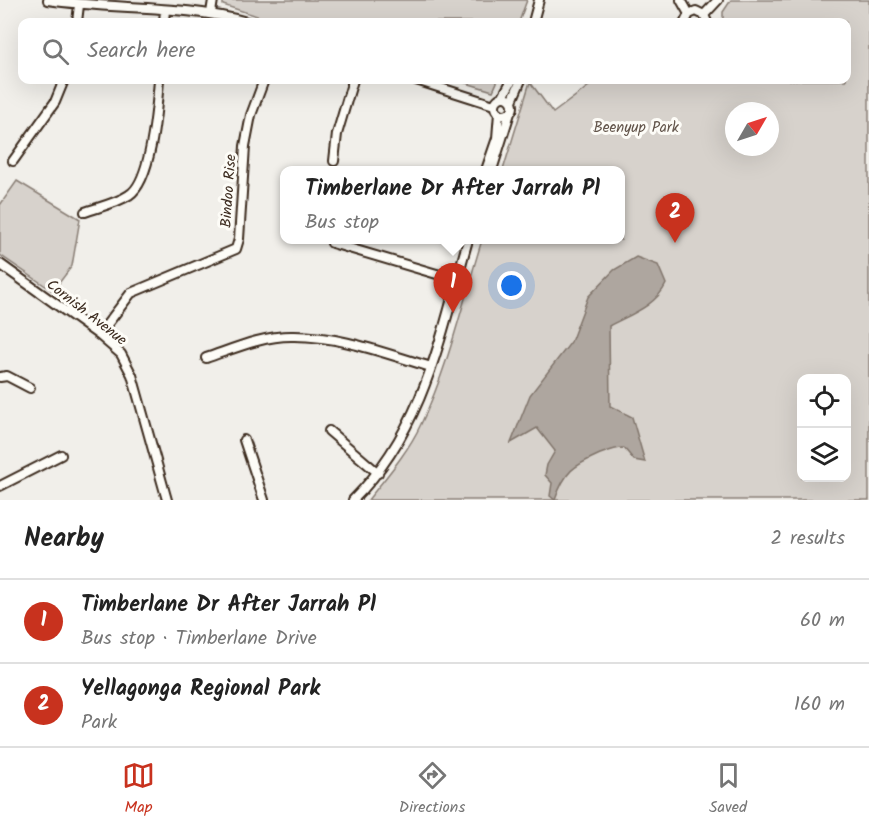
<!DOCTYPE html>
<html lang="en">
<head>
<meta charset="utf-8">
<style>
  body { margin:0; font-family:Kalam,sans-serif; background:#f2f2f2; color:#222 }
  .controls { position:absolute; right:18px; bottom:18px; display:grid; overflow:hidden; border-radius:12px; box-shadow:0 6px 24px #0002 }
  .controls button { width:54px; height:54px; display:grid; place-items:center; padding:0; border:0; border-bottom:2px solid #e0e0e0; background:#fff; color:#222; font:30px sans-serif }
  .compass { position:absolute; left:725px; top:102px; width:54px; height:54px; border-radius:50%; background:#fff; box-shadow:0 6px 24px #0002; rotate:51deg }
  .you { position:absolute; left:512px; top:286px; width:21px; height:21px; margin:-15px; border:4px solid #fff; border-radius:50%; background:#1a73e8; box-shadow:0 0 0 9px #1a73e833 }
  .badge { display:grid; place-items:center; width:39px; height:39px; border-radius:50%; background:#c8321e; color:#fff; font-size:20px; font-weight:700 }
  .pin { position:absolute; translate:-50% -50px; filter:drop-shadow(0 2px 3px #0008) }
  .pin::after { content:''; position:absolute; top:32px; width:21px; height:18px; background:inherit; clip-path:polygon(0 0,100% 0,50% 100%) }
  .popup { position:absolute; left:280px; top:166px; width:345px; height:78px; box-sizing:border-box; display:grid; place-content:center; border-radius:12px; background:#fff; filter:drop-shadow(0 2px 4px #0005); font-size:20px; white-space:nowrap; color:#767676 }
  .popup b { font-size:22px; color:#222 }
  .popup::after { content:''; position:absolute; left:50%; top:100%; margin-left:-12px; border:12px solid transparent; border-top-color:#fff }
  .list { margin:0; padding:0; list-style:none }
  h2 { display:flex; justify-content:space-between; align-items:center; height:78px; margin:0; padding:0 24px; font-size:26px }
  h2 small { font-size:20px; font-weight:400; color:#767676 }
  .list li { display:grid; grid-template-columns:39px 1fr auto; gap:18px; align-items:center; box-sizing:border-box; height:84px; padding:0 24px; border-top:2px solid #e0e0e0 }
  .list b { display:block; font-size:22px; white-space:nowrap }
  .list p { margin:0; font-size:20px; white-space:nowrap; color:#767676 }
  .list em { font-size:20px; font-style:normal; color:#767676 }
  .icon { flex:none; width:33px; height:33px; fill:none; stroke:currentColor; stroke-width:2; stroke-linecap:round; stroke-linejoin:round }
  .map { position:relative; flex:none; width:869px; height:500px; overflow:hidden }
  .search { position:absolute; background:#fff; box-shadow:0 6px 24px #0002; left:18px; right:18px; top:18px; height:66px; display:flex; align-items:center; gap:15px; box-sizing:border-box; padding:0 21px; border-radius:12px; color:#767676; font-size:22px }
  .sheet { height:246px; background:#fff }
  nav { display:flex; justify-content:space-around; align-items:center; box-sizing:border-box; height:84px; border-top:2px solid #e0e0e0; background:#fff; font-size:16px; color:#767676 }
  nav a { display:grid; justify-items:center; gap:3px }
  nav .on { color:#c8321e }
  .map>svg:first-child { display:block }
</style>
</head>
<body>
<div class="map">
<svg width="869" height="500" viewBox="0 0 869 500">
  <rect width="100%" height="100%" fill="#f1efea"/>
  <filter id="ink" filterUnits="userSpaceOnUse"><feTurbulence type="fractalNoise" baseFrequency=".0167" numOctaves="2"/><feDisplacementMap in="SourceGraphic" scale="12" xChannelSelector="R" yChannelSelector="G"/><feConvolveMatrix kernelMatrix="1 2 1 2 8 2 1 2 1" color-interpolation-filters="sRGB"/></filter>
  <g filter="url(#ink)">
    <path fill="#d7d2cc" stroke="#897e75" stroke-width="1.5" fill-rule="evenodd" d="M223,0h304l-8,22h-243l-53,-17z
      M731,0h138v500h-501c19,-24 40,-48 53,-76 28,-58 42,-123 61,-184h139v-70h-118l27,-88 23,31 44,-33h249v-58h-128l5,-4v-6zM734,111h36v36h-36zM802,379h44v99h-44z
      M456,80h42l-5,11z
      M17,181l63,38 -8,47 -19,25 -53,-36v-50z"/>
    <path fill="#aea69f" stroke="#80746b" stroke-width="1.5" d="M636,257l22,8 8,19c-10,22 -37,31 -57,42l1,80 22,11 13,45 -11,-2 -10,-12c-9,0 -16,3 -24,6 -27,12 -35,17 -45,46l-5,-4 2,-13 -7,-8 2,-10 8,-14 -18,-23 -26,15 19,-48 41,-53 17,-45 26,-27z"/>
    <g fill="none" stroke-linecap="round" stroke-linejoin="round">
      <g stroke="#3b2a1e" stroke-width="12">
        <path id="minor" d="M48,0c65,10 136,4 199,22
          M681,0l8,14
          M211,13l2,-13
          M704,15l14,-15
          M77,22l2,-17
          M164,22l1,-12
          M533,22l6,-22
          M685,22l4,-8 7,-3 8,4 3,7
          M416,80l78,25
          M503,96l9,-16
          M495 106a9 9 0 1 1 18 0a9 9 0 1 1-18 0Z
          M512,101l9,-21
          M13,161l42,-59 9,-22
          M334,161l3,-27 16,-54
          M486,170l11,-32 2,-25
          M492,170l18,-57
          M85,212c14,-5 32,-9 44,-17 23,-14 28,-90 30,-115
          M332,243l125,37
          M0,264l99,71 22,19 11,21 35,125
          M99,335l32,-42 105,-44 3,-10 6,-93 6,-31 13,-35
          M206,358c27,-9 56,-22 85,-22 48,-1 95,18 140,31
          M0,377l7,-1 23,12
          M329,431l49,42
          M244,440l20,60
          M0,486l61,-31
          M353,500c72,-72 88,-166 115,-260"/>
      </g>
      <use href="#minor" stroke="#fdfcf7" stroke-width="8"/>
    </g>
  </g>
  <g text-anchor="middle" stroke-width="6" stroke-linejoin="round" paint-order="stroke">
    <g font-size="15" fill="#62544a" stroke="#fdfcf7">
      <text x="636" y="132">Beenyup Park</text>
    </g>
    <g font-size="15" fill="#3b2a1e" stroke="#fdfcf7">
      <text transform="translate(228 191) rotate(-86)" y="5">Bindoo Rise</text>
      <text transform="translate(87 312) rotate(38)" y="5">Cornish Avenue</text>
    </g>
  </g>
</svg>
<div class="controls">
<button><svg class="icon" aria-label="locate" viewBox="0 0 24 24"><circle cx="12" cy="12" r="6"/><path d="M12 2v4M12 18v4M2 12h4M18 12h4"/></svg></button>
<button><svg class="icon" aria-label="layers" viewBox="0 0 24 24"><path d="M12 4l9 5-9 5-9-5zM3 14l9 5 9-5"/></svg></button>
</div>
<svg class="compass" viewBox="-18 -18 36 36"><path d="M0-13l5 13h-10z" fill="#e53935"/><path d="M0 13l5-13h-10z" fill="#767676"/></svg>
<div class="you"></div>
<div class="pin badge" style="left:453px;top:313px">1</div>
<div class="popup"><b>Timberlane Dr After Jarrah Pl</b>Bus stop</div>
<div class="pin badge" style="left:675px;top:243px">2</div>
<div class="search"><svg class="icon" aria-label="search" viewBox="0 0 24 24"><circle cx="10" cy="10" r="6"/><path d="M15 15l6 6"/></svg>Search here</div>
</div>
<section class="sheet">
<h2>Nearby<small>2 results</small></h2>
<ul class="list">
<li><span class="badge">1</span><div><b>Timberlane Dr After Jarrah Pl</b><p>Bus stop · Timberlane Drive</p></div><em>60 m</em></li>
<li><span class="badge">2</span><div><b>Yellagonga Regional Park</b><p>Park</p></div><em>160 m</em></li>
</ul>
</section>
<nav>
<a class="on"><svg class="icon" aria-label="map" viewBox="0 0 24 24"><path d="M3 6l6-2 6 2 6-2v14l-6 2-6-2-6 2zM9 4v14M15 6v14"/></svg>Map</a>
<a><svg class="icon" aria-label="directions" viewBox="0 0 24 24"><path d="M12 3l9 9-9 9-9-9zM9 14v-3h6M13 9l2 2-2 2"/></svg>Directions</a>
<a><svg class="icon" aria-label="saved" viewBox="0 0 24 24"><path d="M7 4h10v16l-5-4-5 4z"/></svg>Saved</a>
</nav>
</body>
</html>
